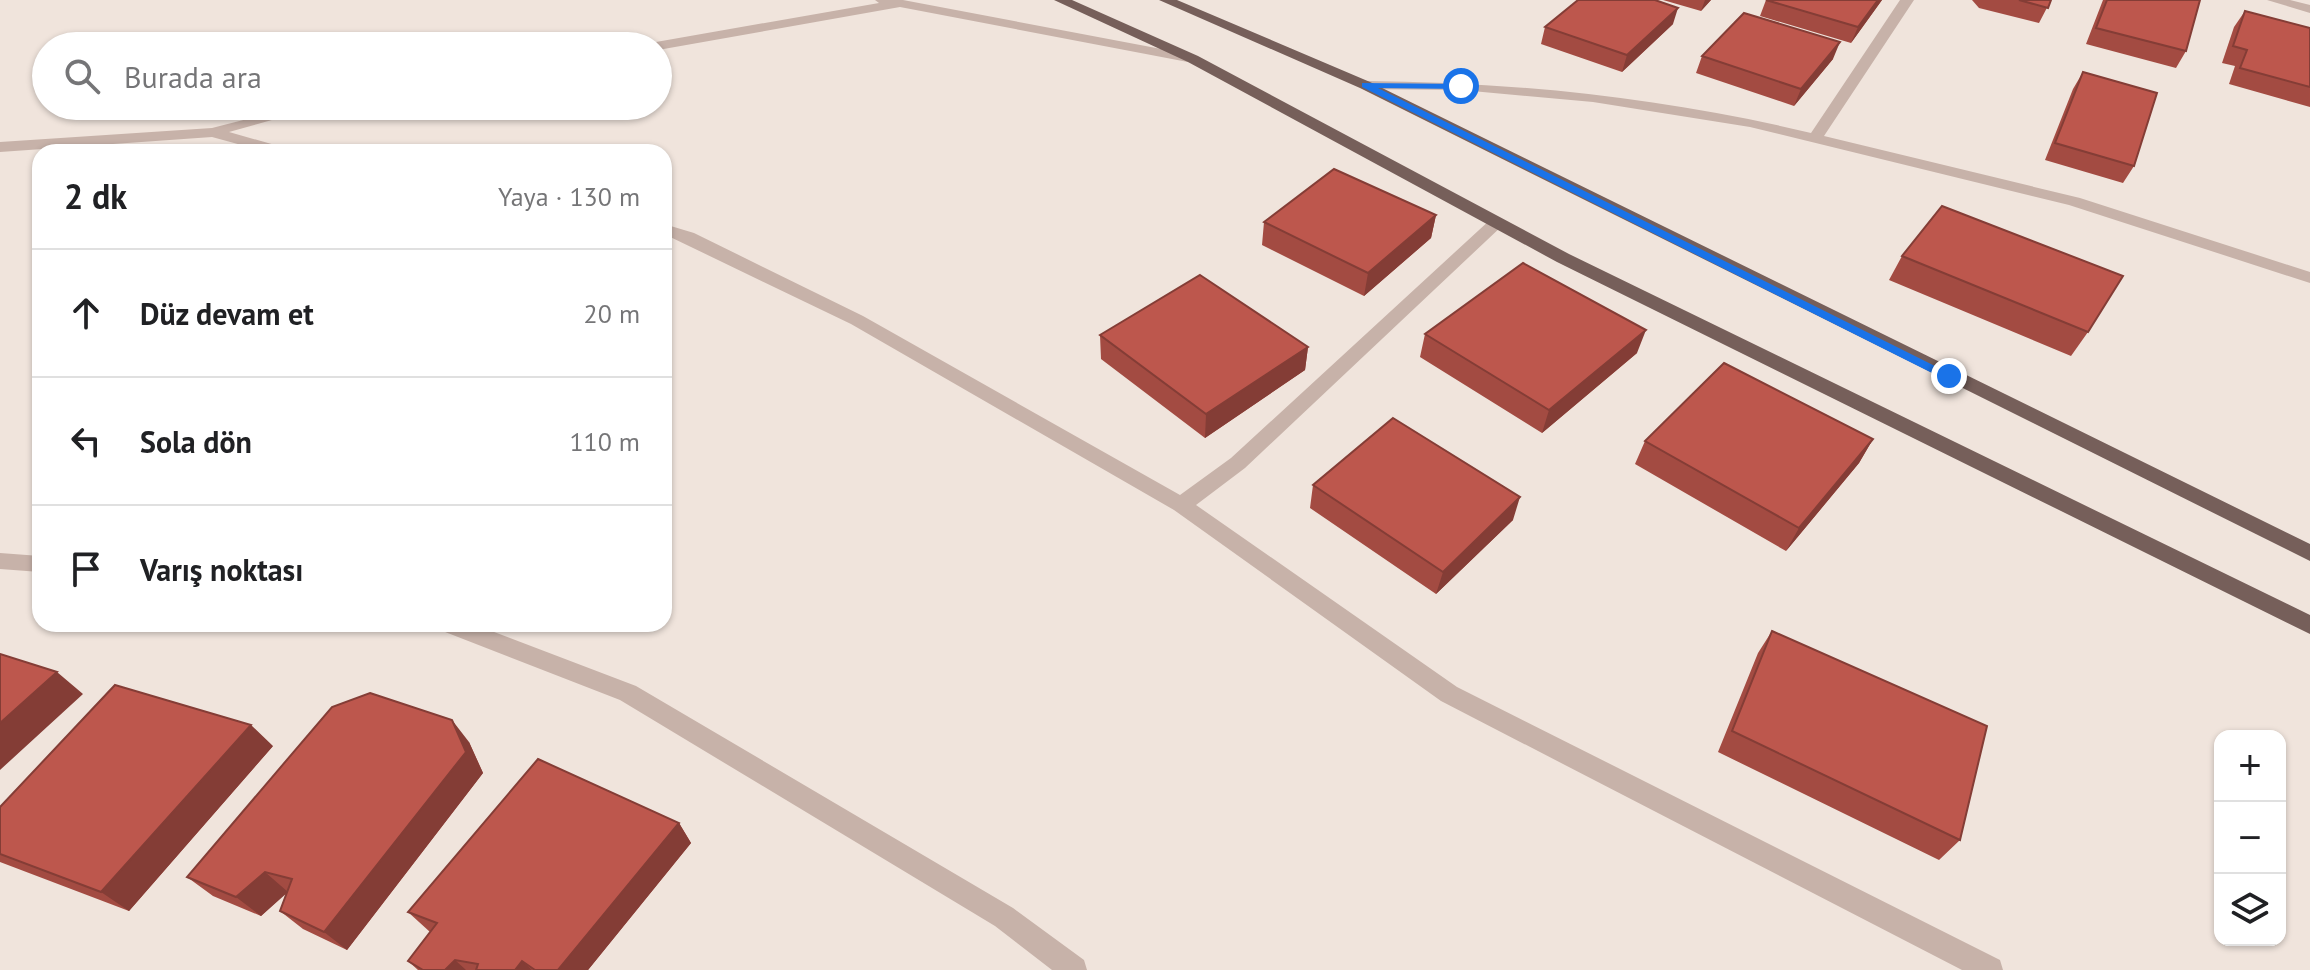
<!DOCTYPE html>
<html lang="tr">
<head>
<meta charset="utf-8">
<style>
  body { margin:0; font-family:"PT Sans",sans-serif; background:#f6f6f6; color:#202124 }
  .controls { position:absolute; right:24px; bottom:24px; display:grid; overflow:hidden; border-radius:16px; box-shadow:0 2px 6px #0004 }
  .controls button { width:72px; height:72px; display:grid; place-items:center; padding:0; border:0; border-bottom:2px solid #e0e0e0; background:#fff; color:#202124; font:40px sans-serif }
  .stop { position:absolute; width:24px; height:24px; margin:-18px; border:6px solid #1a73e8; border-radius:50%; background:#fff }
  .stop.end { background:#1a73e8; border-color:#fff; box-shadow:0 2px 8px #0008 }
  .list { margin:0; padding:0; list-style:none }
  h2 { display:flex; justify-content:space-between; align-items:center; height:104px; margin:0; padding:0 32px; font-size:34px }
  h2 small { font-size:26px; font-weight:400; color:#757577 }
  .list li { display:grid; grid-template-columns:52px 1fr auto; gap:24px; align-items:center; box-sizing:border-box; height:128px; padding:0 32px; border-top:2px solid #e0e0e0 }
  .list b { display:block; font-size:30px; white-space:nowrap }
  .list em { font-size:26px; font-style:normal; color:#757577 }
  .icon { flex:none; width:44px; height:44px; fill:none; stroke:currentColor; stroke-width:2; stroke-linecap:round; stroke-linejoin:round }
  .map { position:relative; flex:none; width:2310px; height:970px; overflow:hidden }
  .search { position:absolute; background:#fff; box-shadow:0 2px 6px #0004; left:32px; top:32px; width:640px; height:88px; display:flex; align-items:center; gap:20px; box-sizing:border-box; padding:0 28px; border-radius:44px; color:#757577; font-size:30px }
  .panel { position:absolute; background:#fff; box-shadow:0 2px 6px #0004; left:32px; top:144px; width:640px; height:488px; border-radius:24px }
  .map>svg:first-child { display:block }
</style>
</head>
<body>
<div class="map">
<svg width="2310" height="970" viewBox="0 0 2310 970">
  <rect width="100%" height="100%" fill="#f0e4dc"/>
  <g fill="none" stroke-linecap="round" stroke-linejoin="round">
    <path fill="#c7b2a9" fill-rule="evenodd" d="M875,0h28l290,55 7,4 -7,4 -293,-56 -242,43v-4h-9l7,-4 223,-39z
      M1900,0h14l-90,136 256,62 230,74v11l-241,-78 -319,-78 -157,-25 -132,-12 -96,-1 -7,-4 7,-4c150,1 300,17 446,52z
      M2267,0h23l20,5v8z
      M298,106h24l-93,26 60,17 3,3h-25l-55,-15 -212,15v-10l212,-14z
      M1497,217l8,5 -2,3 -258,243 -49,37 261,182 543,273 3,10h-41l-521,-269 -267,-191 -323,-186 -187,-90v-10l30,9 169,83 317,179 51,-37 260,-239z
      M0,553l40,3v16l-40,-3z
      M437,624h36l163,62 377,222 71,52 3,10h-35l-57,-44 -375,-226 -180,-70z"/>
    <path fill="#765f5a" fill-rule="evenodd" d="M1054,0h18l126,56 371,198 741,361v19l-753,-372 -369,-200z
      M1159,0h18l193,82 940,462v17l-950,-473z"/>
  </g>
  <path fill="#a34b42" d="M1663,0h48l-10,11z
    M1766,0h116l-31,43 -91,-27z
    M1972,0h79l-12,23 -60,-15z
    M2103,0h97l-14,51 -10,17 -90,-24z
    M2245,11l65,17v79l-81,-23 6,-18 -13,-3 12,-36z
    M1673,24l-51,48 -81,-28 4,-17z
    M1702,56l131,3 -39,47 -98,-33z
    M2083,72l51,94 -11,17 -78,-23 28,-71z
    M1436,215l-5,23 -67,58 -102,-51 2,-23z
    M1902,256l186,76 -17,24 -182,-76z
    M1425,334l212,19 -95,80 -122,-76z
    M1100,335l208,12 -3,23 -100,68 -104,-79z
    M1873,439l-14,24 -73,88 -151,-87 10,-23z
    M1313,485l200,35 -77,74 -126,-86z
    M1772,631l188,209 -21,20 -221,-108 40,-99z
    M469,742l14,31 -136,177 -44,-21 -23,-18 6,-18 -25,23 -48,-20 -26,-19z
    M273,746l-144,165 -129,-49v-55z
    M679,823l12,20 -103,127h-170l-10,-9 22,-29 -22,-20z"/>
  <path fill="#843d36" d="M1705,0h6l-10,11z
    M1878,0h4l-31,43 7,-16z
    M1678,8l-5,16 -51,48 5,-17z
    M1840,42l-7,17 -39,47 7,-17z
    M1436,215l-5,23 -67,58 4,-23z
    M1646,330l-9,23 -95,80 7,-23z
    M1308,347l-3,23 -100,68 1,-24z
    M1873,439l-14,24 -73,88 13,-23z
    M1520,497l-7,23 -77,74 7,-22z
    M57,672l26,22 -83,76v-47z
    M452,720l17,22 14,31 -136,177 -23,-18z
    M251,725l22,21 -144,165 -28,-19z
    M679,823l12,20 -103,127h-30z
    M265,872l23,20 -27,24 -25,-19z
    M455,960l11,10h-21z
    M522,961l10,9h-17z"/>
  <path fill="#bd574d" stroke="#843d36" stroke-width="2" d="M1578,0h77l23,8 -51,47 -82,-28z
    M1766,0h112l-20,27z
    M2019,0h32l-3,8z
    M2107,0h93l-14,51 -90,-23z
    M2245,11l65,17v59l-70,-19 7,-18 -14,-4z
    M1744,13l96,29 -39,47 -99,-33z
    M2083,72l74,21 -23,73 -79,-23z
    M1334,169l102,46 -68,58 -104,-51z
    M1942,206l181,70 -35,56 -186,-76z
    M1523,263l123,67 -97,80 -124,-76z
    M1200,275l108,72 -102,67 -106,-79z
    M1724,363l149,76 -74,89 -154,-87z
    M1393,418l127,79 -77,75 -130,-87z
    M1772,631l215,95 -27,114 -228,-109z
    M0,654l57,18 -57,51z
    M115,685l136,40 -150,167 -101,-38v-47z
    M370,693l82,27 14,32 -142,180 -44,-21 12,-32 -27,-7 -29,25 -49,-20 145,-170z
    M538,759l141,64 -121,147h-23l-13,-9 -7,9h-39l2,-6 -23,-4 -10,10h-22l-15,-9 29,-38 -29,-11z"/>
  <path fill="#1a73e8" d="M1362,83l102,1 -3,5 -83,-1 577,288 -11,3 -582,-292z"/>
</svg>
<div class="controls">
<button>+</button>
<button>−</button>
<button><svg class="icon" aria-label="layers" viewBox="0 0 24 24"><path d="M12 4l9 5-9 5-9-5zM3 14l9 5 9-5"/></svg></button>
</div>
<div class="stop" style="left:1461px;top:86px"></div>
<div class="stop end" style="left:1949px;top:376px"></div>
<div class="search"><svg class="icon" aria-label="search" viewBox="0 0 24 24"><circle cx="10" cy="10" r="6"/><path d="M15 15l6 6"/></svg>Burada ara</div>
<section class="panel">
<h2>2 dk<small>Yaya · 130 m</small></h2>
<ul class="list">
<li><svg class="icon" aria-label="ahead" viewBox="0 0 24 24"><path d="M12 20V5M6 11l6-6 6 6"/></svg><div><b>Düz devam et</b></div><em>20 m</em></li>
<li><svg class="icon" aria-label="left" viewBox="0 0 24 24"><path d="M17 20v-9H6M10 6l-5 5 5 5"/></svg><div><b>Sola dön</b></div><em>110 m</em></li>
<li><svg class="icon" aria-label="arrive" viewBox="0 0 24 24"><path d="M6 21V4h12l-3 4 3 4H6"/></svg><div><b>Varış noktası</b></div></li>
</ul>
</section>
</div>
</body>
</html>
